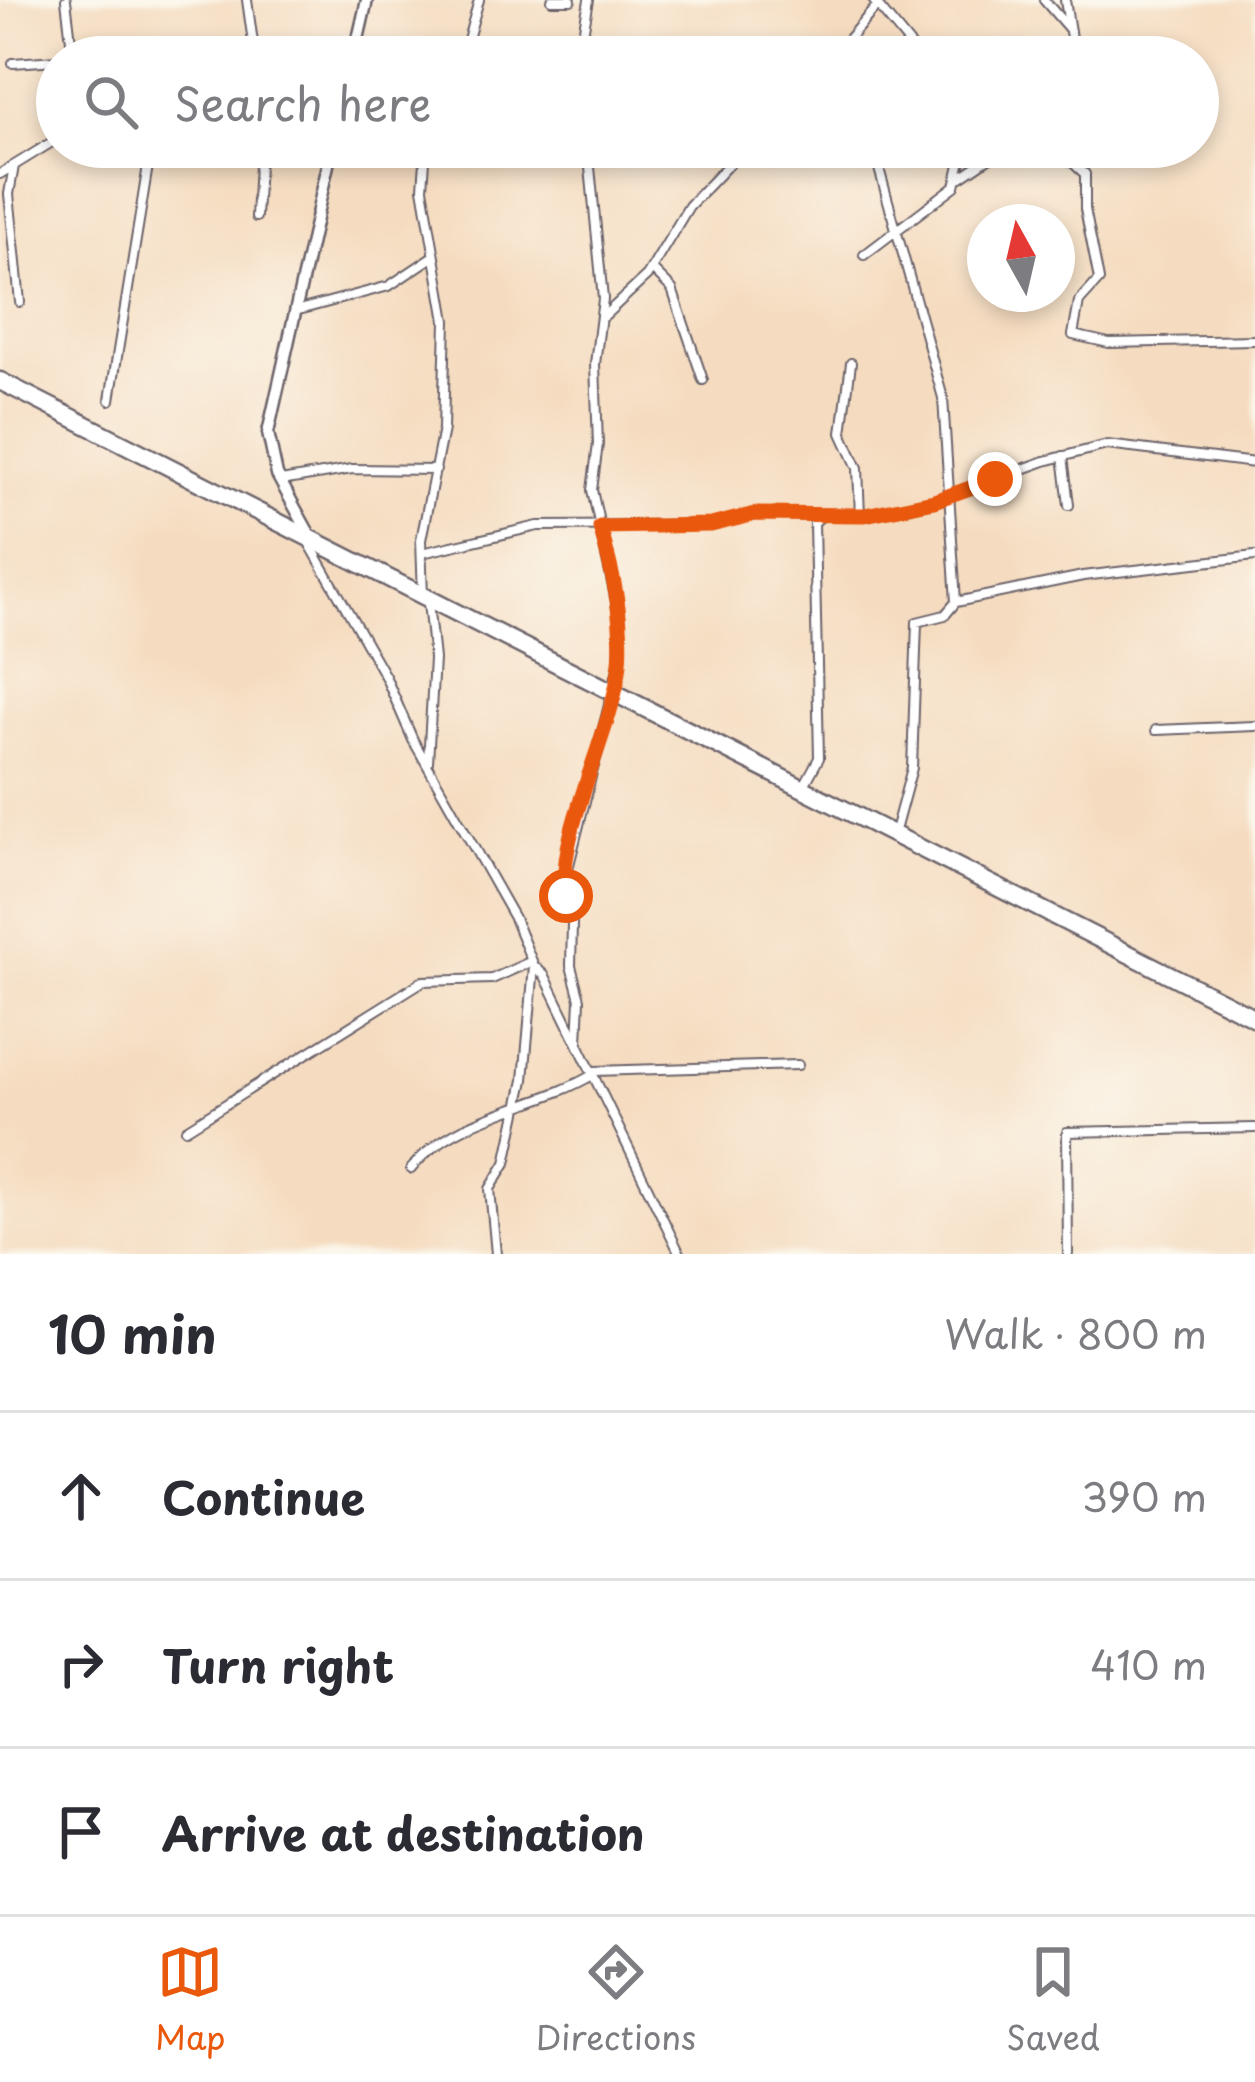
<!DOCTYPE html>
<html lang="en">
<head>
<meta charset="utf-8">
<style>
  body { margin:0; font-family:"Playpen Sans",sans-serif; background:#f7f7f7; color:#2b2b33 }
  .compass { position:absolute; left:967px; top:204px; width:108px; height:108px; border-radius:50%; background:#fff; box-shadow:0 6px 18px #0003; rotate:352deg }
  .stop { position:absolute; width:36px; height:36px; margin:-27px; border:9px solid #ea580c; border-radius:50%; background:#fff }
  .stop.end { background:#ea580c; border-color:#fff; box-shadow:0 3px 12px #0008 }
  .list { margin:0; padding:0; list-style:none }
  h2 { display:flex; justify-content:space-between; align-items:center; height:156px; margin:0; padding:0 48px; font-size:51px }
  h2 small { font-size:39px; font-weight:400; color:#7c7c81 }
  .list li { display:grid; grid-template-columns:78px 1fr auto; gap:36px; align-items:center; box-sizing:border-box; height:168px; padding:0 48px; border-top:3px solid #e1e1e2 }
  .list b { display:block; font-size:45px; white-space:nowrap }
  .list em { font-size:39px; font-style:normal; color:#7c7c81 }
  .icon { flex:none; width:66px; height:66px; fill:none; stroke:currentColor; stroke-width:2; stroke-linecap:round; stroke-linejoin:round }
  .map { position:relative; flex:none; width:1255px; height:1254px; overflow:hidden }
  .search { position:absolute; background:#fff; box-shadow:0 6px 18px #0003; left:36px; right:36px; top:36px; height:132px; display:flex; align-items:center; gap:30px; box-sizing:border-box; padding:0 42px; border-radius:66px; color:#7c7c81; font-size:45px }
  .sheet { height:660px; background:#fff }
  nav { display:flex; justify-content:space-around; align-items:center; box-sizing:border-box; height:168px; border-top:3px solid #e1e1e2; background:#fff; font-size:33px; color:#7c7c81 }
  nav a { display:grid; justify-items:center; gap:6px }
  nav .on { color:#ea580c }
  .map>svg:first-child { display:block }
</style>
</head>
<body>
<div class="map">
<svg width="1255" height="1254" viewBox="0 0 1255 1254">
  <rect width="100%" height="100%" fill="#fbf7ec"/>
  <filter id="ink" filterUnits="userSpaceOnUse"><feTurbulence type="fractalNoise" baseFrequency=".00833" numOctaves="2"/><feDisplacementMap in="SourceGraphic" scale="24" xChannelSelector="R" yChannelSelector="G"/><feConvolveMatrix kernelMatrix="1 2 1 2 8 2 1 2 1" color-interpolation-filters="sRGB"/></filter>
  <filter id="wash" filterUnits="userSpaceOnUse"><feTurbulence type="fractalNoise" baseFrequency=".004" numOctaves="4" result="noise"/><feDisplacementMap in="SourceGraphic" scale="48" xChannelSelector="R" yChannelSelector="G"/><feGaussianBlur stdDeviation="2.7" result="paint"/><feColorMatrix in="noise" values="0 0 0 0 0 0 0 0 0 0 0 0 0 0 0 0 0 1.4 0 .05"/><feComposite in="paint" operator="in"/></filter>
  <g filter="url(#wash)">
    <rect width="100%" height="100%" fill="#f5dcc0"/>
  </g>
  <g filter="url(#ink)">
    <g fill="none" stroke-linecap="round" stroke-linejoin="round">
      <g stroke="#6c636a" stroke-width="12">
        <path id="street" d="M66,0l7,57
          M247,0l8,57
          M552,0h19
          M873,0l47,57
          M1044,0l26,30
          M1065,0l9,57
          M85,57h123
          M210,57h45
          M463,57l16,-57
          M579,57l10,-57
          M833,57l49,-57
          M13,63l44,-3
          M873,147l70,251 13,204 -11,13 -28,7 -5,146 -16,59
          M1068,147l2,13 15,14v35l14,71 -20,22 -6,33 36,8 146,-3
          M14,166l-5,28 11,108
          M0,174l57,-35
          M961,177l44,-30
          M256,217l4,-70
          M864,255l91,-69 9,-39
          M652,269l20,20 31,91
          M295,311l94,-25 42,-28
          M604,316l43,-40 42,-70 56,-59
          M851,363l-9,70 16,35 2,47
          M110,400l41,-253
          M1063,456l6,49
          M281,481l71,-12 84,1
          M308,541l78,137 27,62 101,178 20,48 -10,114 -18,83 -16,26 6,65
          M422,553l116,-27 173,-1 44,-11 110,1 69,-14 111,-40 62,-16 148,18
          M423,596l-2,-56 22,-111 3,-108 -23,-133 3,-41
          M956,602l127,-26 172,-20
          M1156,730l99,-4
          M428,762l6,-103 -6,-56
          M806,782l13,-24 -5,-235 8,-8
          M534,966l11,10 135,278
          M578,1042l2,-43 -9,-33 1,-42 -8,-39 56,-224v-42l-28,-129 6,-46 -3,-80 8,-65 -15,-152
          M594,1071l204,-6
          M186,1129l237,-148 69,-2 40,-18
          M411,1169c45,-56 126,-60 183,-95
          M1068,1254l-1,-122 188,-4"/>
      </g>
      <g stroke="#6c636a" stroke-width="15">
        <path id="secondary" d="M354,57l13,-57
          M311,537l-34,-62 -9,-42 64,-286"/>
      </g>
      <g stroke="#6c636a" stroke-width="21">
        <path id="highway" d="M0,381l1255,637"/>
      </g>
      <use href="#street" stroke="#fff" stroke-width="8"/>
      <use href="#secondary" stroke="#fff" stroke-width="10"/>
      <use href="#highway" stroke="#fff" stroke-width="16"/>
    </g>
  </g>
  <g fill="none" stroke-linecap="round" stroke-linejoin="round" filter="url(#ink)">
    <path stroke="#ea580c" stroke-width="15" d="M566,896c-11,-61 48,-166 54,-233 4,-45 -8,-93 -20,-136l111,-2 44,-11 110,1 69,-14 61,-22"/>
  </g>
</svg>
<svg class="compass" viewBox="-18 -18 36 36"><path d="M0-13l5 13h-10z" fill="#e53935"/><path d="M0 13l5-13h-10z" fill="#7c7c81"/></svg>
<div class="stop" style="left:566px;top:896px"></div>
<div class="stop end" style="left:995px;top:479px"></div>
<div class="search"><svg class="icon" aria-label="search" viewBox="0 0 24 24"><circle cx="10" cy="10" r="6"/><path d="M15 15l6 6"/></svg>Search here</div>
</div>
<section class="sheet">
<h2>10 min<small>Walk · 800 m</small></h2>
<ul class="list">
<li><svg class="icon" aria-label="ahead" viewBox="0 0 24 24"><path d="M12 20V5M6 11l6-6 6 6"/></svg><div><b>Continue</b></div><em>390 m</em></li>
<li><svg class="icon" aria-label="right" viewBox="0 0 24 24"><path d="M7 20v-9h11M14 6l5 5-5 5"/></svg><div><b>Turn right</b></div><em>410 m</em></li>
<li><svg class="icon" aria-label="arrive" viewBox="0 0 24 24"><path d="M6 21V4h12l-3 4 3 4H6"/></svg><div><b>Arrive at destination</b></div></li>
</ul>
</section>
<nav>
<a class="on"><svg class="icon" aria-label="map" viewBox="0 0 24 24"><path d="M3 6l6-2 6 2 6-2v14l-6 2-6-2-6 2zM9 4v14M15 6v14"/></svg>Map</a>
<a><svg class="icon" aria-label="directions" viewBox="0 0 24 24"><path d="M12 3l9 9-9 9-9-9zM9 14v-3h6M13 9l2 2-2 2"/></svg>Directions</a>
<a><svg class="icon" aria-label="saved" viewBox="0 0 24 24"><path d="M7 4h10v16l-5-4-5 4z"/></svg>Saved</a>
</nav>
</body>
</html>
